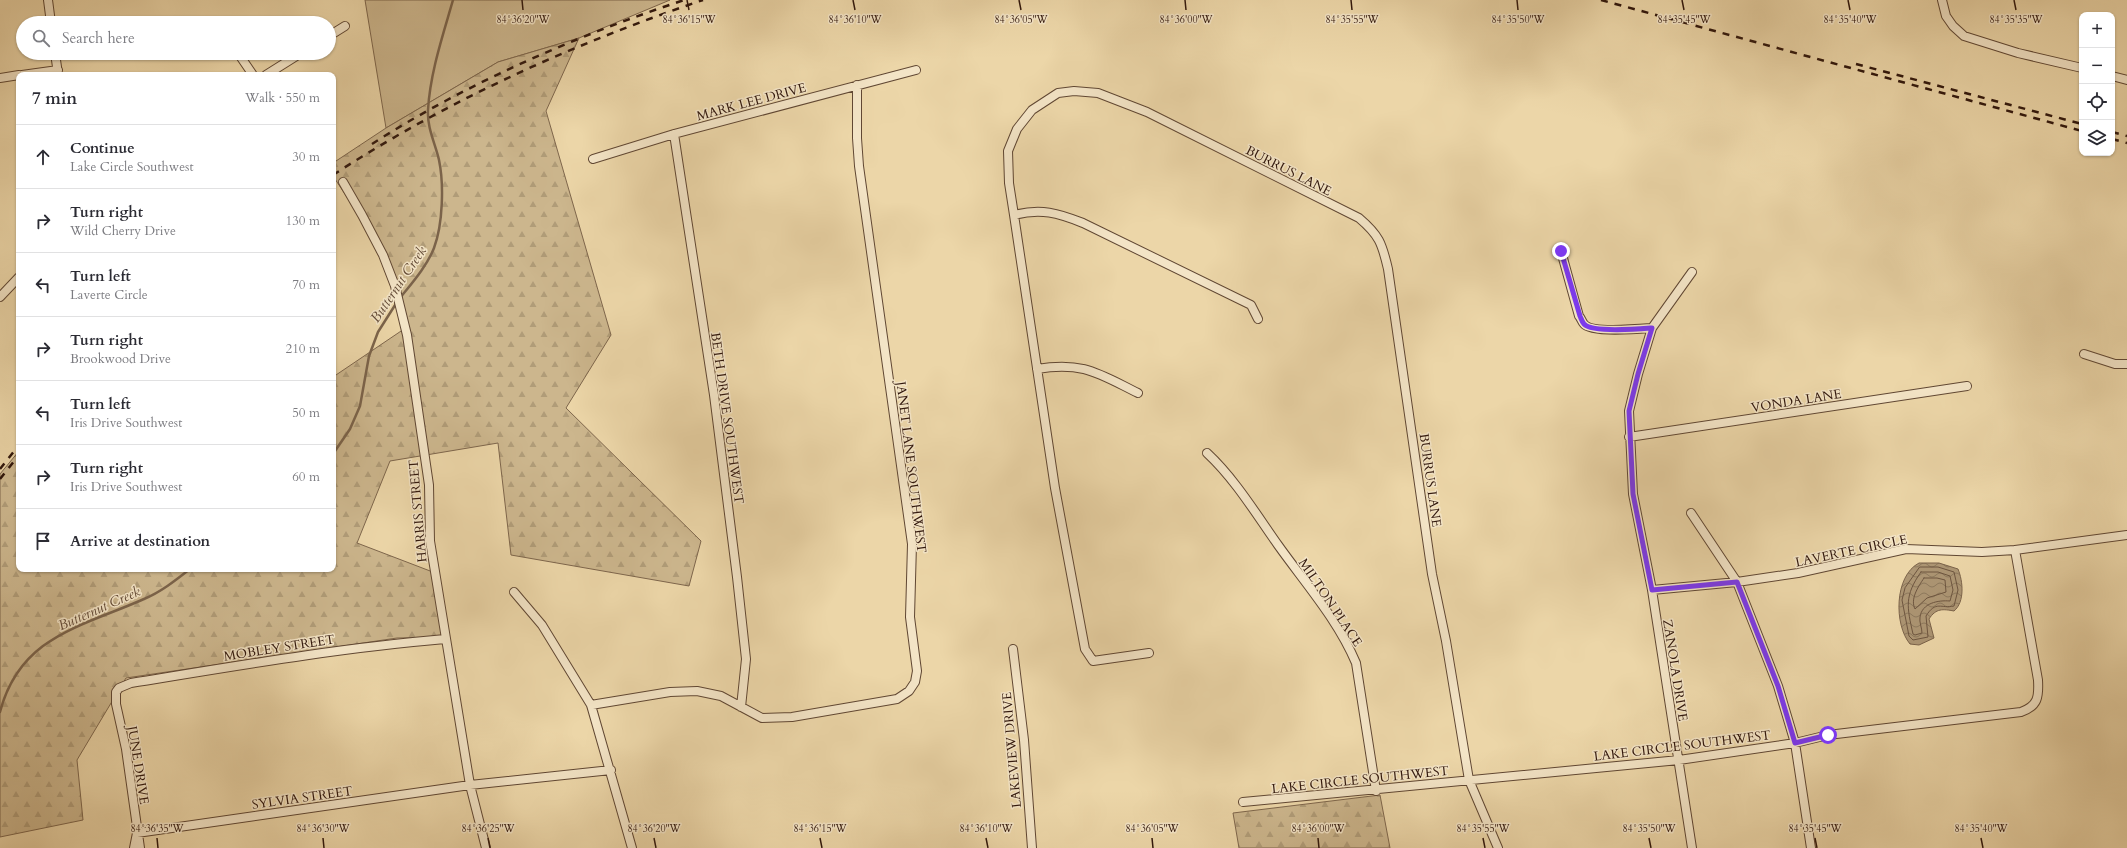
<!DOCTYPE html>
<html lang="en">
<head>
<meta charset="utf-8">
<style>
  body { margin:0; font-family:Cardo,serif; background:#f7f7f7; color:#2b2b33 }
  .controls { position:absolute; right:12px; top:12px; display:grid; overflow:hidden; border-radius:8px; box-shadow:0 1px 3px #0004 }
  .controls button { width:36px; height:36px; display:grid; place-items:center; padding:0; border:0; border-bottom:1px solid #e1e1e2; background:#fff; color:#2b2b33; font:20px sans-serif }
  .stop { position:absolute; width:12px; height:12px; margin:-9px; border:3px solid #7c3aed; border-radius:50%; background:#fff }
  .stop.end { background:#7c3aed; border-color:#fff; box-shadow:0 1px 4px #0008 }
  .list { margin:0; padding:0; list-style:none }
  h2 { display:flex; justify-content:space-between; align-items:center; height:52px; margin:0; padding:0 16px; font-size:17px }
  h2 small { font-size:13px; font-weight:400; color:#7c7c81 }
  .list li { display:grid; grid-template-columns:26px 1fr auto; gap:12px; align-items:center; box-sizing:border-box; height:64px; padding:0 16px; border-top:1px solid #e1e1e2 }
  .list b { display:block; font-size:15px; white-space:nowrap }
  .list p { margin:0; font-size:13px; white-space:nowrap; color:#7c7c81 }
  .list em { font-size:13px; font-style:normal; color:#7c7c81 }
  .icon { flex:none; width:22px; height:22px; fill:none; stroke:currentColor; stroke-width:2; stroke-linecap:round; stroke-linejoin:round }
  .map { position:relative; flex:none; width:2127px; height:848px; overflow:hidden }
  .search { position:absolute; background:#fff; box-shadow:0 1px 3px #0004; left:16px; top:16px; width:320px; height:44px; display:flex; align-items:center; gap:10px; box-sizing:border-box; padding:0 14px; border-radius:22px; color:#7c7c81; font-size:15px }
  .panel { position:absolute; background:#fff; box-shadow:0 1px 3px #0004; left:16px; top:72px; width:320px; height:500px; border-radius:8px }
  .map>svg:first-child { display:block }
</style>
</head>
<body>
<div class="map">
<svg width="2127" height="848" viewBox="0 0 2127 848">
  <defs>
    <pattern id="forest-firs" width="22" height="20" patternUnits="userSpaceOnUse"><rect width="22" height="20" fill="#ccb68d"/><path d="M5 1l3.5 6h-7zM16 11l3.5 6h-7z" fill="#b09c78"/></pattern>
    <pattern id="water-waves" width="16" height="10" patternUnits="userSpaceOnUse"><rect width="16" height="10" fill="#ac9573"/><path d="M0 5q4-4 8 0t8 0" fill="none" stroke="#8d795d"/></pattern>
  </defs>
  <rect width="100%" height="100%" fill="#ecd6a8"/>
  <filter id="stains"><feTurbulence type="fractalNoise" baseFrequency=".005" numOctaves="4"/><feColorMatrix values="0 0 0 0 .2 0 0 0 0 .09 0 0 0 0 .02 0 0 0 .5 -.17"/></filter>
  <radialGradient id="worn" r=".72"><stop offset=".6" stop-color="#630" stop-opacity="0"/><stop offset="1" stop-color="#630" stop-opacity=".3"/></radialGradient>
  <path fill="#ccb68d" stroke="#7e664c" d="M365,0h305l-91,38 -81,24 -112,66z"/>
  <path fill="url(#forest-firs)" stroke="#7e664c" d="M579,38l-33,73 65,224 -45,73 135,133 -12,45 -178,-31 -13,-112 -108,18 -33,82 81,31 10,63 -51,1 -271,40 -49,82 6,60 -83,17v-363l19,-23v118h314v-192l74,-50 -38,-97 -36,-54v-13l53,-35 112,-66z
    M1380,795l10,53h-151l-6,-35z"/>
  <path fill="url(#water-waves)" stroke="#7b634a" d="M1919,563h20l19,6c5,12 7,33 -4,42 -11,-2 -18,-3 -25,8l5,19 -15,7 -9,-1c-16,-19 -16,-68 9,-81z"/>
  <g fill="none" stroke-linecap="round" stroke-linejoin="round">
    <path stroke="#6e5640" stroke-width="1" d="M1920,567h18l16,5 4,18 -4,16c-13,3 -18,-6 -28,10l2,21 -15,3 -4,-4 -7,-36 3,-12z
      M1921,572h17l12,4 3,14 -3,11c-12,-1 -28,2 -30,16 -1,5 2,11 2,16l-7,2 -2,-1c-6,-27 -9,-38 8,-62z
      M1924,578h13l8,2 1,12 -19,6 -12,11c-5,-10 3,-22 9,-31z"/>
    <path stroke="#7b634a" stroke-width="2.5" d="M400,298c12,-15 27,-32 34,-50 9,-24 10,-64 5,-88 -4,-17 -12,-32 -11,-50 2,-37 15,-75 25,-110
      M333,454l17,-25 10,-23 9,-50 9,-24 19,-30
      M0,712c20,-76 81,-85 144,-113 17,-7 32,-19 46,-30"/>
    <g stroke="#604733" stroke-width="10">
      <path id="street" d="M48,0l3,23
        M1942,0l4,16 7,10 11,10 54,17 64,15
        M329,36l16,-10
        M55,53l3,21
        M238,53l15,22
        M22,75l36,-5
        M266,75l35,-22
        M2112,76l15,4
        M0,78l19,-3
        M674,134l40,261 23,182 9,82 -5,48
        M593,159l81,-25 242,-64
        M343,182l19,33 21,40 12,31 12,49 22,150 1,56 40,244 16,63
        M1014,215l41,273 30,161 8,12 56,-8
        M1561,251l18,65c2,2 3,6 5,8 7,9 55,5 68,4
        M1692,272l-40,56 -14,46 -9,37 4,83 19,96 40,258
        M0,297l19,-20
        M1258,319l-7,-14 -168,-82c-25,-10 -42,-15 -69,-8l-5,-32 -1,-32 9,-22 15,-19 26,-17 16,-2 24,2 49,19 212,106c20,17 23,25 29,51l44,305 14,67 23,139 29,68
        M2084,354l31,10h12
        M1037,369c46,-8 62,5 101,24
        M1629,437l338,-51
        M1207,453c28,26 49,61 71,92 27,38 60,75 78,118l20,128
        M1691,513l46,69 41,104 17,57 16,105
        M1652,590l85,-8 61,-9 108,-24 76,3 33,-2 112,-15
        M514,592l28,33 49,80 41,143
        M1013,649l11,91 8,108
        M591,705l79,-13 27,-1 24,5 41,22 30,-1 105,-18 12,-8 6,-9 2,-11 -7,-54 2,-73 -53,-378 -2,-28v-53
        M1243,802l436,-42 116,-17 33,-8 193,-23c17,-6 18,-15 17,-32l-23,-130
        M134,848l3,-15 333,-48 141,-15
        M140,848l-14,-99 -10,-45v-12l3,-4 12,-5c105,-17 208,-35 314,-44"/>
    </g>
    <use href="#street" stroke="#f3e4c6" stroke-width="8"/>
    <path stroke="#31170c" stroke-width="2.5" stroke-dasharray="7 7" stroke-linecap="butt" d="M1601,0l481,131
      M1856,64l226,60
      M2112,132l15,4
      M2112,139l15,4
      M372,144c95,-61 204,-108 312,-144
      M333,175c115,-75 240,-131 370,-175
      M0,469l19,-24
      M0,479l19,-24"/>
  </g>
  <g fill="none" stroke-linecap="round" stroke-linejoin="round">
    <path stroke="#7c3aed" stroke-width="5" d="M1561,251l19,65c1,2 2,6 4,8 8,9 55,5 68,4l-14,46 -9,37 4,83 19,96 85,-8 41,104 17,57 33,-8"/>
  </g>
  <path fill="none" stroke="#31170c" stroke-width="1.5" d="M522,0l1,10M687,0l2,10M853,0l2,10M1019,0l2,10M1185,0l1,10M1351,0l1,10M1517,0l1,10M1682,0l2,10M1848,0l2,10M2014,0l2,10M157,838l1,10M323,838l1,10M488,838l2,10M654,838l2,10M820,838l2,10M986,838l2,10M1152,838l1,10M1318,838l1,10M1483,838l2,10M1649,838l2,10M1815,838l2,10M1981,838l2,10"/>
  <g text-anchor="middle" stroke-width="3" stroke-linejoin="round" paint-order="stroke">
    <g font-size="13" fill="#31170c" stroke="#f3e4c6">
      <text transform="translate(751 101) rotate(-15)" y="5">MARK LEE DRIVE</text>
      <text transform="translate(1289 170) rotate(27)" y="5">BURRUS LANE</text>
      <text transform="translate(1796 400) rotate(-9)" y="5">VONDA LANE</text>
      <text transform="translate(728 418) rotate(82)" y="5">BETH DRIVE SOUTHWEST</text>
      <text transform="translate(912 467) rotate(83)" y="5">JANET LANE SOUTHWEST</text>
      <text transform="translate(1431 480) rotate(82)" y="5">BURRUS LANE</text>
      <text transform="translate(417 511) rotate(-95)" y="5">HARRIS STREET</text>
      <text transform="translate(1851 550) rotate(-12)" y="5">LAVERTE CIRCLE</text>
      <text transform="translate(1331 602) rotate(56)" y="5">MILTON PLACE</text>
      <text transform="translate(279 647) rotate(-9)" y="5">MOBLEY STREET</text>
      <text transform="translate(1676 670) rotate(81)" y="5">ZANOLA DRIVE</text>
      <text transform="translate(1682 745) rotate(-7)" y="5">LAKE CIRCLE SOUTHWEST</text>
      <text transform="translate(1011 750) rotate(-95)" y="5">LAKEVIEW DRIVE</text>
      <text transform="translate(139 765) rotate(81)" y="5">JUNE DRIVE</text>
      <text transform="translate(1360 779) rotate(-6)" y="5">LAKE CIRCLE SOUTHWEST</text>
      <text transform="translate(302 797) rotate(-8)" y="5">SYLVIA STREET</text>
    </g>
    <g font-size="14" font-style="italic" fill="#624935" stroke="#f3e4c6">
      <text transform="translate(398 284) rotate(-56)" y="5">Butternut Creek</text>
      <text transform="translate(99 608) rotate(-24)" y="5">Butternut Creek</text>
    </g>
  </g>
  <g font-size="10" text-anchor="middle" fill="#31170c" stroke="#f3e4c6" stroke-width="3" stroke-linejoin="round" paint-order="stroke">
    <text x="523" y="23">84°36'20"W</text>
    <text x="689" y="23">84°36'15"W</text>
    <text x="855" y="23">84°36'10"W</text>
    <text x="1021" y="23">84°36'05"W</text>
    <text x="1186" y="23">84°36'00"W</text>
    <text x="1352" y="23">84°35'55"W</text>
    <text x="1518" y="23">84°35'50"W</text>
    <text x="1684" y="23">84°35'45"W</text>
    <text x="1850" y="23">84°35'40"W</text>
    <text x="2016" y="23">84°35'35"W</text>
    <text x="157" y="832">84°36'35"W</text>
    <text x="323" y="832">84°36'30"W</text>
    <text x="488" y="832">84°36'25"W</text>
    <text x="654" y="832">84°36'20"W</text>
    <text x="820" y="832">84°36'15"W</text>
    <text x="986" y="832">84°36'10"W</text>
    <text x="1152" y="832">84°36'05"W</text>
    <text x="1318" y="832">84°36'00"W</text>
    <text x="1483" y="832">84°35'55"W</text>
    <text x="1649" y="832">84°35'50"W</text>
    <text x="1815" y="832">84°35'45"W</text>
    <text x="1981" y="832">84°35'40"W</text>
  </g>
  <rect width="100%" height="100%" filter="url(#stains)"/>
  <rect width="100%" height="100%" fill="url(#worn)"/>
</svg>
<div class="controls">
<button>+</button>
<button>−</button>
<button><svg class="icon" aria-label="locate" viewBox="0 0 24 24"><circle cx="12" cy="12" r="6"/><path d="M12 2v4M12 18v4M2 12h4M18 12h4"/></svg></button>
<button><svg class="icon" aria-label="layers" viewBox="0 0 24 24"><path d="M12 4l9 5-9 5-9-5zM3 14l9 5 9-5"/></svg></button>
</div>
<div class="stop" style="left:1828px;top:735px"></div>
<div class="stop end" style="left:1561px;top:251px"></div>
<div class="search"><svg class="icon" aria-label="search" viewBox="0 0 24 24"><circle cx="10" cy="10" r="6"/><path d="M15 15l6 6"/></svg>Search here</div>
<section class="panel">
<h2>7 min<small>Walk · 550 m</small></h2>
<ul class="list">
<li><svg class="icon" aria-label="ahead" viewBox="0 0 24 24"><path d="M12 20V5M6 11l6-6 6 6"/></svg><div><b>Continue</b><p>Lake Circle Southwest</p></div><em>30 m</em></li>
<li><svg class="icon" aria-label="right" viewBox="0 0 24 24"><path d="M7 20v-9h11M14 6l5 5-5 5"/></svg><div><b>Turn right</b><p>Wild Cherry Drive</p></div><em>130 m</em></li>
<li><svg class="icon" aria-label="left" viewBox="0 0 24 24"><path d="M17 20v-9H6M10 6l-5 5 5 5"/></svg><div><b>Turn left</b><p>Laverte Circle</p></div><em>70 m</em></li>
<li><svg class="icon" aria-label="right" viewBox="0 0 24 24"><path d="M7 20v-9h11M14 6l5 5-5 5"/></svg><div><b>Turn right</b><p>Brookwood Drive</p></div><em>210 m</em></li>
<li><svg class="icon" aria-label="left" viewBox="0 0 24 24"><path d="M17 20v-9H6M10 6l-5 5 5 5"/></svg><div><b>Turn left</b><p>Iris Drive Southwest</p></div><em>50 m</em></li>
<li><svg class="icon" aria-label="right" viewBox="0 0 24 24"><path d="M7 20v-9h11M14 6l5 5-5 5"/></svg><div><b>Turn right</b><p>Iris Drive Southwest</p></div><em>60 m</em></li>
<li><svg class="icon" aria-label="arrive" viewBox="0 0 24 24"><path d="M6 21V4h12l-3 4 3 4H6"/></svg><div><b>Arrive at destination</b></div></li>
</ul>
</section>
</div>
</body>
</html>
